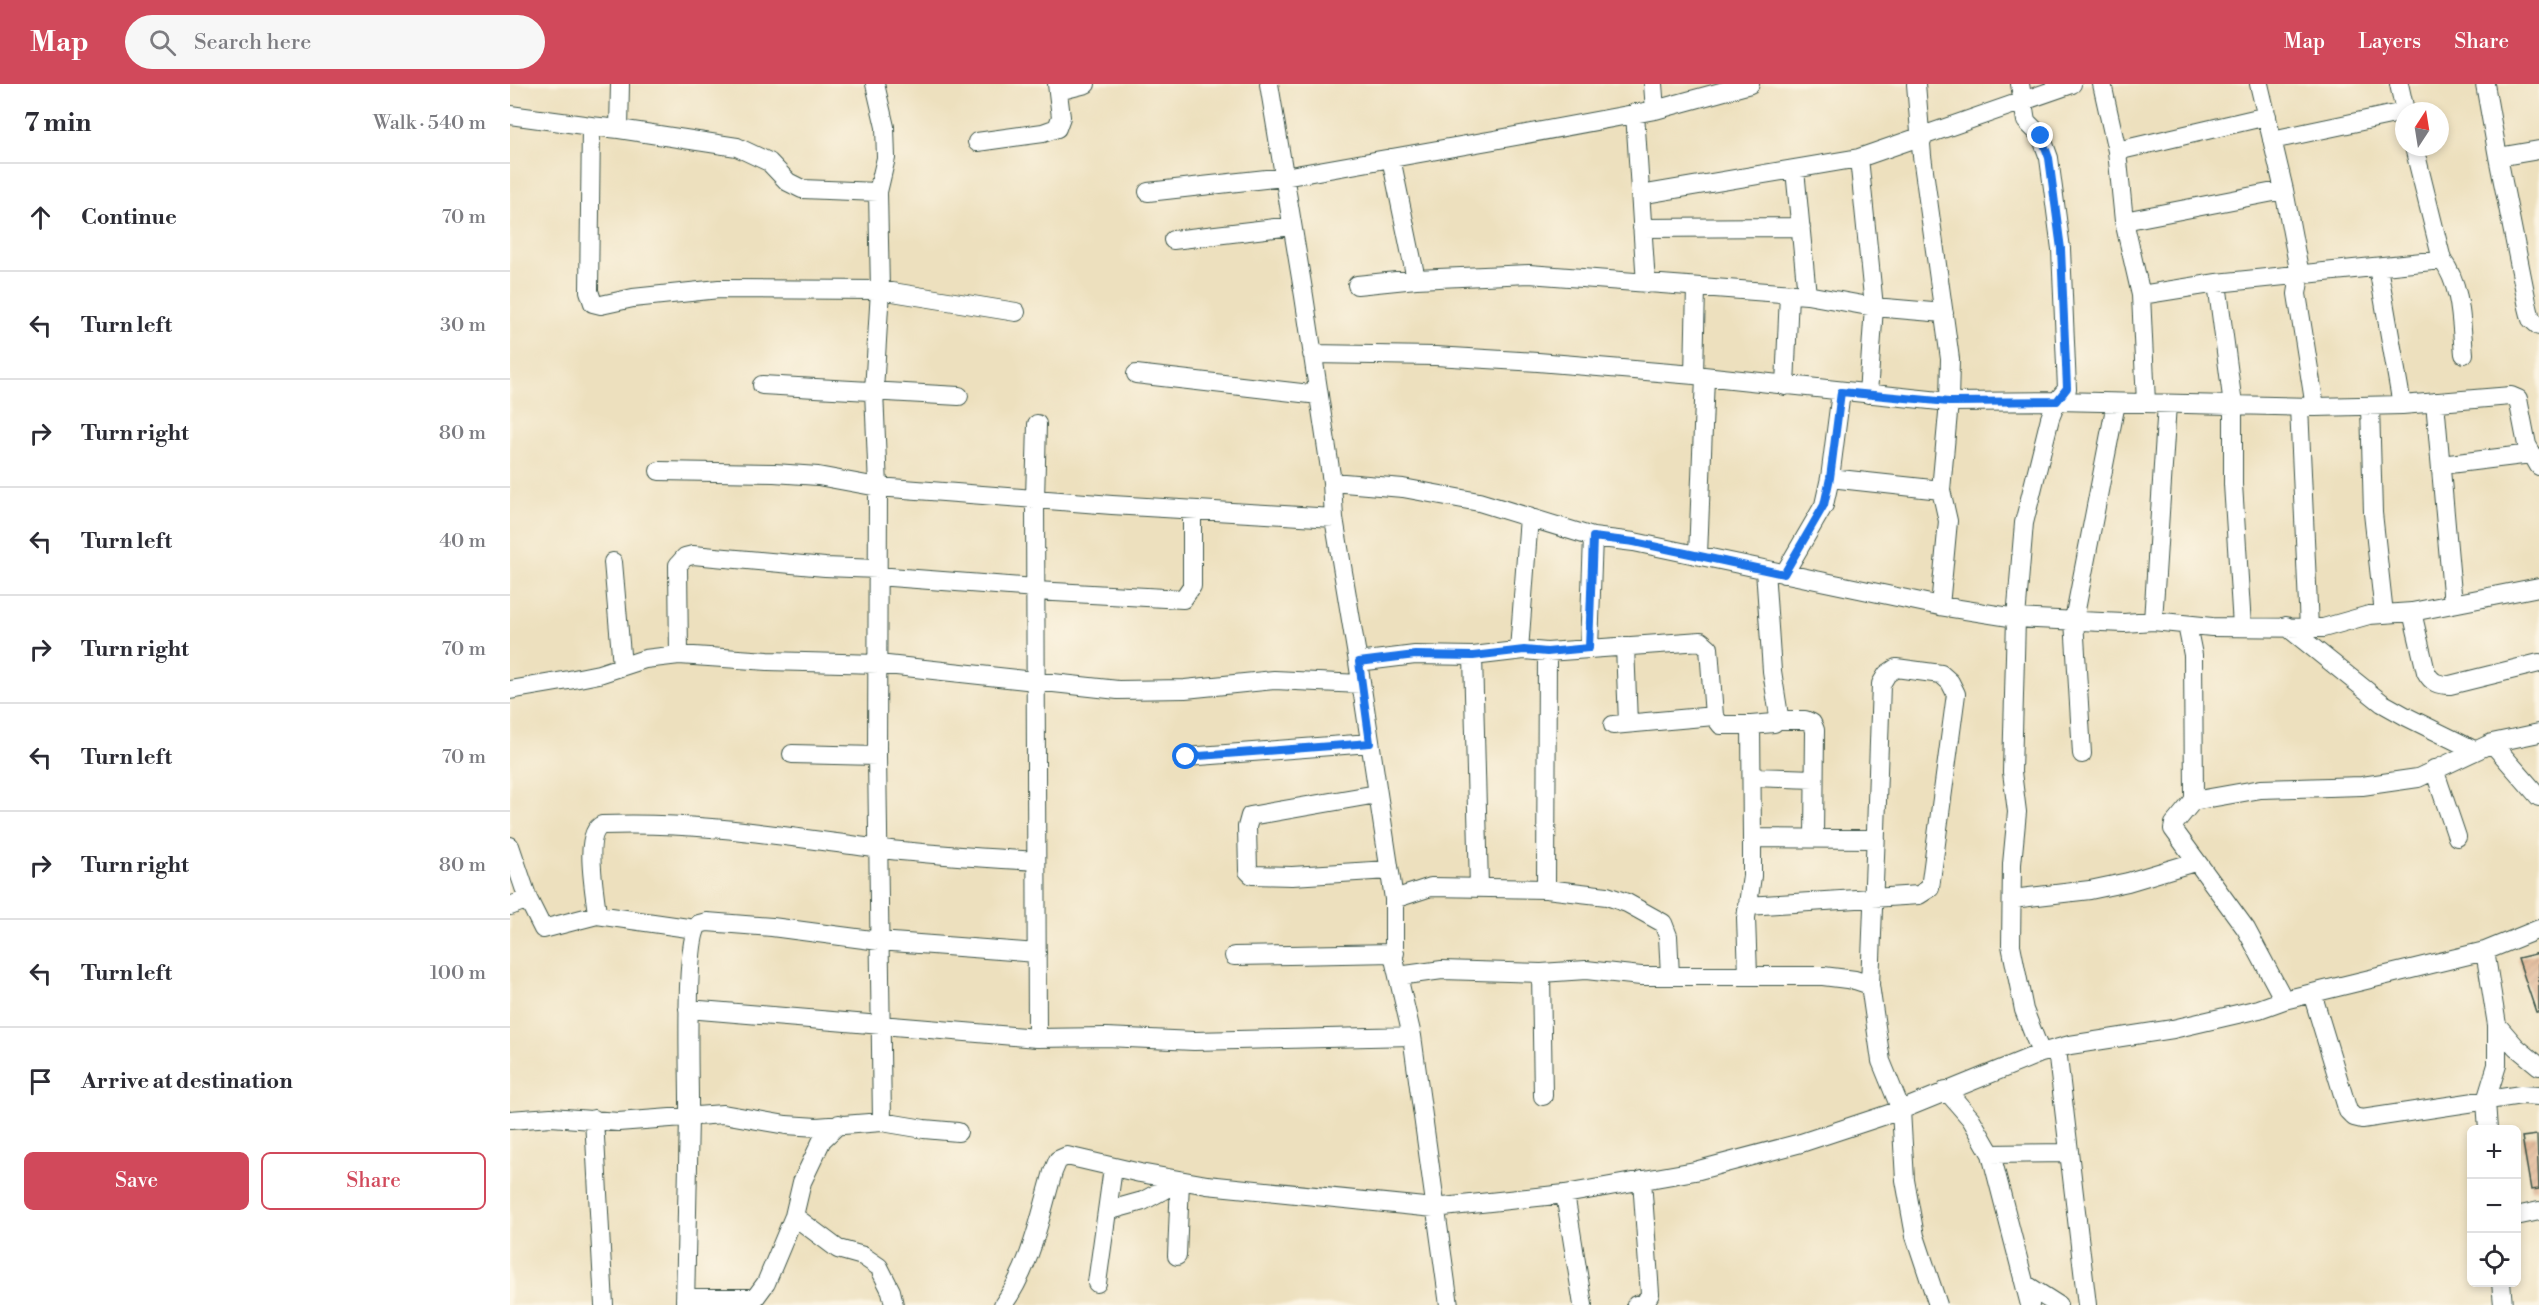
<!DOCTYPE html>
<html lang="en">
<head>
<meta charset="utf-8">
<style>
  body { margin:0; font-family:"Libre Bodoni",serif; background:#f7f7f7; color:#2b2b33 }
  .controls { position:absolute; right:18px; bottom:18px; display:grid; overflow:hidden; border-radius:9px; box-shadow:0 3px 9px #0003 }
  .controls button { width:54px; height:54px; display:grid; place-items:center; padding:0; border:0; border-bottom:2px solid #e1e1e2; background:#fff; color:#2b2b33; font:30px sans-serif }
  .compass { position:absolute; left:1885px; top:18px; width:54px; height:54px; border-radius:50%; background:#fff; box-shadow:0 3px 9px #0003; rotate:12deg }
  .stop { position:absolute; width:18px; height:18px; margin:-14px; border:4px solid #1a73e8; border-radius:50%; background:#fff }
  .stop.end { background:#1a73e8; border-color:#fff; box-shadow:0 2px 6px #0008 }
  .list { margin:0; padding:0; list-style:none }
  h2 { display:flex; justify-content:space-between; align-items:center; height:78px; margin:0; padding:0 24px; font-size:26px }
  h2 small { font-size:20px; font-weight:400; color:#7c7c81 }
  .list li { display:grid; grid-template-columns:39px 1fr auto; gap:18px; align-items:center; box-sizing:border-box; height:108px; padding:0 24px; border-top:2px solid #e1e1e2 }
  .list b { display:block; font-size:22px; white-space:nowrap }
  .list em { font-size:20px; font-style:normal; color:#7c7c81 }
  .actions { display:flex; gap:12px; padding:18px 24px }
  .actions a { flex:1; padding:14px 0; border:2px solid #d1495b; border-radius:9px; text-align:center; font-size:21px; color:#d1495b }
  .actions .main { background:#d1495b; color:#fff }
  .icon { flex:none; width:33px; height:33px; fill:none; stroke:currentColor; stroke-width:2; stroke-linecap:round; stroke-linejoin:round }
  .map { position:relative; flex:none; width:2029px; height:1221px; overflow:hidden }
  header { display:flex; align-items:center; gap:36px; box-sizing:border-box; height:84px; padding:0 30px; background:#d1495b; color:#fff }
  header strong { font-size:28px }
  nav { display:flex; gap:33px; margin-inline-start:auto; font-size:21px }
  .search { width:420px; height:54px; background:#f7f7f7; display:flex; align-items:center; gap:15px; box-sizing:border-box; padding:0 21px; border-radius:33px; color:#7c7c81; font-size:22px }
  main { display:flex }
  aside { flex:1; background:#fff }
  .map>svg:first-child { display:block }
</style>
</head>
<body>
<header>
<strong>Map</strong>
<div class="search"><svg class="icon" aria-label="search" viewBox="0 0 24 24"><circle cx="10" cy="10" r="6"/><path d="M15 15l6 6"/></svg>Search here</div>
<nav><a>Map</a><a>Layers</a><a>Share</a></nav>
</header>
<main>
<aside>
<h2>7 min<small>Walk · 540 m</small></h2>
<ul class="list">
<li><svg class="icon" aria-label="ahead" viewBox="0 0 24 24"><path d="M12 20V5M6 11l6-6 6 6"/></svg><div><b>Continue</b></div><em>70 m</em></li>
<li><svg class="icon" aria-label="left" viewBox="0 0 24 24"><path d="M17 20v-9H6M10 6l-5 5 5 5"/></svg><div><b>Turn left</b></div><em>30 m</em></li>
<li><svg class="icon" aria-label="right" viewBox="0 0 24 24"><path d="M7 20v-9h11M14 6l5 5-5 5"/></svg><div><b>Turn right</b></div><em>80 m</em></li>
<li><svg class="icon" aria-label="left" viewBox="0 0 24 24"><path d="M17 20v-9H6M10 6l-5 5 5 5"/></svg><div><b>Turn left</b></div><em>40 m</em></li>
<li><svg class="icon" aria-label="right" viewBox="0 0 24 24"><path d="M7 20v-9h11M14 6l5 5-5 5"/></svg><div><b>Turn right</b></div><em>70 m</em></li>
<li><svg class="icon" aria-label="left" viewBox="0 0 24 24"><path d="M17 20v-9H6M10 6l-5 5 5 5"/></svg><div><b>Turn left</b></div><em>70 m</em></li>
<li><svg class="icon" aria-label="right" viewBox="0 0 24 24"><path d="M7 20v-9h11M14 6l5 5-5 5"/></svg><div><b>Turn right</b></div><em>80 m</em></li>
<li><svg class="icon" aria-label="left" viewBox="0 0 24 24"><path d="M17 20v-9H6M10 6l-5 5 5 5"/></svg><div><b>Turn left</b></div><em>100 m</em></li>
<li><svg class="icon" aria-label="arrive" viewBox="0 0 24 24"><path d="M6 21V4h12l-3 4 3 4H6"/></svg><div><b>Arrive at destination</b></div></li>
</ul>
<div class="actions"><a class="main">Save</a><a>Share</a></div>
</aside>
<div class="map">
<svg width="2029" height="1221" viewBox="0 0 2029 1221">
  <defs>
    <pattern id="building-hatch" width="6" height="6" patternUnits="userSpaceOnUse" patternTransform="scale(1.5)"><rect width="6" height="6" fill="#d9a27c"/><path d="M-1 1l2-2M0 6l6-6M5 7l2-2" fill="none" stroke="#af8566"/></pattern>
  </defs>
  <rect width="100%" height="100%" fill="#fcf5e5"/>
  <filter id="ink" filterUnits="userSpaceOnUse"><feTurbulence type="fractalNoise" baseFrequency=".0167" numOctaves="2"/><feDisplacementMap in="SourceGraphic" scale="12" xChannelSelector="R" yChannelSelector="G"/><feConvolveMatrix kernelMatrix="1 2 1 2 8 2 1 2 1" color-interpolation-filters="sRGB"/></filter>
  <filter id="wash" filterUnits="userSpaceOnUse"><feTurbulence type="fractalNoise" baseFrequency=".008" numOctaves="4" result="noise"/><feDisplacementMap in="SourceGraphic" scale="24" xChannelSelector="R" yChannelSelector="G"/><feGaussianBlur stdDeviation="1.35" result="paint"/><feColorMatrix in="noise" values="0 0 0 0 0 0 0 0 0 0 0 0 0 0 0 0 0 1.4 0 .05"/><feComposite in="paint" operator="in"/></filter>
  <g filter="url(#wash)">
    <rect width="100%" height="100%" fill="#ede0be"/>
    <g id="blocks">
      <path fill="url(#building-hatch)" d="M2029,869v59h-3l-18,-54z
        M2027,1051l2,54 -8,1 -9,-53z"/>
    </g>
  </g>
  <g filter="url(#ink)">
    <use href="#blocks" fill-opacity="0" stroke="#3e5549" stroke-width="1.5"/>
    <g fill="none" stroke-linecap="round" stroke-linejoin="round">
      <g stroke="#3e5549" stroke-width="20">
        <path id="street" d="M110,0l-1,45 -28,-3 -2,165 4,12 8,2 32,-7 86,-9 161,1 136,22
          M365,0l10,43 1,31 -8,34 2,98 -6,101 4,96 -1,269 5,366
          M759,0l35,212 28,186 2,36 24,144 36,237v60l18,77 37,269
          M1143,0l2,26
          M1406,0l6,72 28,203 -1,43 -8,88 7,31 -8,85
          M1510,0l6,37 15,15 8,22 12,91 6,140 -10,12 -7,17 -26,105 -8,95 -4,154 5,40 -5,52 -1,81 13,65 17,43
          M1592,0l15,67 7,70 17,74 5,108
          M1749,0l25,106 16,85 -3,19 18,113
          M1889,0l6,27
          M1975,0l13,73 30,150 3,12 8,7
          M548,7l28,-7
          M1125,29l11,171
          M0,31l81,11
          M109,45l118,18 32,15 19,20 14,7 76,3
          M1762,56l132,-28
          M467,58l66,-9 14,-5 4,-11 -4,-33
          M1904,63l28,113c20,26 19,63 22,94
          M1607,67l150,-35
          M1988,73l41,-7
          M881,74l25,121
          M1349,74l15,149 -6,87
          M1285,86l12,125
          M638,108l136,-15 210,-37 161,-30 95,-26
          M1130,111l219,-37 213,-74
          M1614,137l160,-31
          M1132,144l159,-1
          M663,156l119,-14
          M1868,183l24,138
          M1707,199l16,122v79l9,142
          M847,201l59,-6 113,-5 278,21 67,12 70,6
          M1631,211l76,-12 225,-23
          M802,270l123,2 103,6 156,13 255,27 108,-1 258,6 87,-2 109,-9 7,3 9,46 12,21
          M626,290l183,21
          M1184,291l2,-88
          M252,301l197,11
          M1275,302l4,-92
          M1925,318l18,202
          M1860,322l3,107 11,101
          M1789,323l10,221
          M1931,381l90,-11
          M149,387l115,2 44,3 60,11 234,18 222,13
          M1320,394l111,12
          M822,398l71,6 76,14 114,35 41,5 306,64 76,12 108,5 29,-2 59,6 111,1 46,-13 43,-3 127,-25
          M1188,471l7,-178
          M103,478l9,104
          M1274,490l40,-69 6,-27 11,-86
          M367,492l159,12
          M526,507l147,8 9,-13v-76
          M1902,528l14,60c6,11 12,13 24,13l89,-22
          M1643,537l14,-217
          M1677,541l6,30 1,142 -1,4 -19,23 -1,5 73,100 38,71
          M1776,542l96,77 25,14 67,33
          M1115,562l3,77
          M1079,564l4,-111
          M1009,566l10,-133
          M169,571l-1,-90 7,-8 8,-2 132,12 53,2
          M963,572l6,231
          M848,578l57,-7 58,1 51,-6 23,2 154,-11 8,7 5,68 7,9h30
          M0,606l59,-10 30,-6 46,-15 34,-4 89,6 110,3 240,26 67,-1 89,-9 87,4
          M1268,636h27l7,3 3,7 -1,108
          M1103,641l101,-9
          M1982,659l47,54
          M282,670l85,2
          M1572,670l-8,-134 42,-217
          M676,673l184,-14
          M1924,685l23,68
          M1242,693l62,2
          M867,710l-127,22 -3,11 1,44 4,4 40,1 97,-6
          M1683,717l68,-12 101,-3 56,-8 74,-35 47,-10
          M1242,754l124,1
          M0,762l18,53 15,30 54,-14c-1,-19 -15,-81 5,-90 96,-4 186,12 280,24 52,6 103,9 154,12
          M1036,805l1,-237
          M884,815l37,-12 115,2 61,7 20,7 36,20 5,13 2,39
          M1502,815l78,-9 38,-8 67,-20
          M0,822l18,-7
          M1237,822l172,-11 11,-7 26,-194 -6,-12 -9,-8 -45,-6 -9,6 -6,10c-3,100 -7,201 -11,301
          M87,831l98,14
          M1975,867l12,74v40l-11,36 2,29
          M724,872l161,-3
          M1031,889l2,123
          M1238,891l-2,-57 6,-42v-38l-1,-113 23,-2 5,-7 -7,-45 -7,-101
          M888,892l44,-6 99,3 45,-3 55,6h182l32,4 15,5 11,76 20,49 4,70 10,56 23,69
          M1802,909l36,118 6,6 8,2 159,-24 18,1
          M178,925l349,29 69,-1 88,4 218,-5
          M1987,941l19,22 23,19
          M527,954l-2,-539 2,-75
          M1547,965l30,256
          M1436,1006l25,29 20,35 39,151
          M84,1035l10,186
          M0,1036l41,-3 67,5 105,-8 63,11 31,2 65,-5 42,7 34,3
          M1481,1070l78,-1
          M1055,1110l18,111
          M597,1127l36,-10 37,-20
          M284,1132l44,33 25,7 16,11 12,24 3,14
          M2006,1132l23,-5
          M667,1172l3,-75
          M1991,1198l2,23
          M587,1199l16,-115
          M1515,1200l33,21
          M175,1214h70l11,-15 28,-67 8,-34 20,-42 17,-16
          M175,1221c1,-62 3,-125 4,-187 1,-33 -6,-175 10,-194l8,-2 65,5 107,14 158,12
          M493,1221c28,-39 37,-88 50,-133l5,-12 9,-4 73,17 67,12 227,23 131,-14 130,-23 106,-28 100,-33 140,-57 29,-8 103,-16 86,-20 25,-9 201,-49 54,-22
          M1126,1221l9,-2 5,-9 -8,-114"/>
      </g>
      <use href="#street" stroke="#fff" stroke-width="18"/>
    </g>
  </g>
  <g fill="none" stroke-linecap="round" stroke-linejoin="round" filter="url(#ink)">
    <path stroke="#1a73e8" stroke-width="8" d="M676,673l184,-14 -11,-81 56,-7 58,1 51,-6 23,2 42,-4 4,-111 41,5 150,32 40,-69 6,-27 11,-86 108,10 108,-1 10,-13 -6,-139 -12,-91 -8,-22"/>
  </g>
</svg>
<div class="controls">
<button>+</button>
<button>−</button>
<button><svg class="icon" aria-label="locate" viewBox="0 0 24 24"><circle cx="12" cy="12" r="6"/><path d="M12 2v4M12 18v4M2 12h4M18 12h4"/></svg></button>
</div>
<svg class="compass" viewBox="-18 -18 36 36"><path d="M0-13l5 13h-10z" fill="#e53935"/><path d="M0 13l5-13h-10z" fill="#7c7c81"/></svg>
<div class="stop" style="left:676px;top:673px"></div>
<div class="stop end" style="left:1531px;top:52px"></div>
</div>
</main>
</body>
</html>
